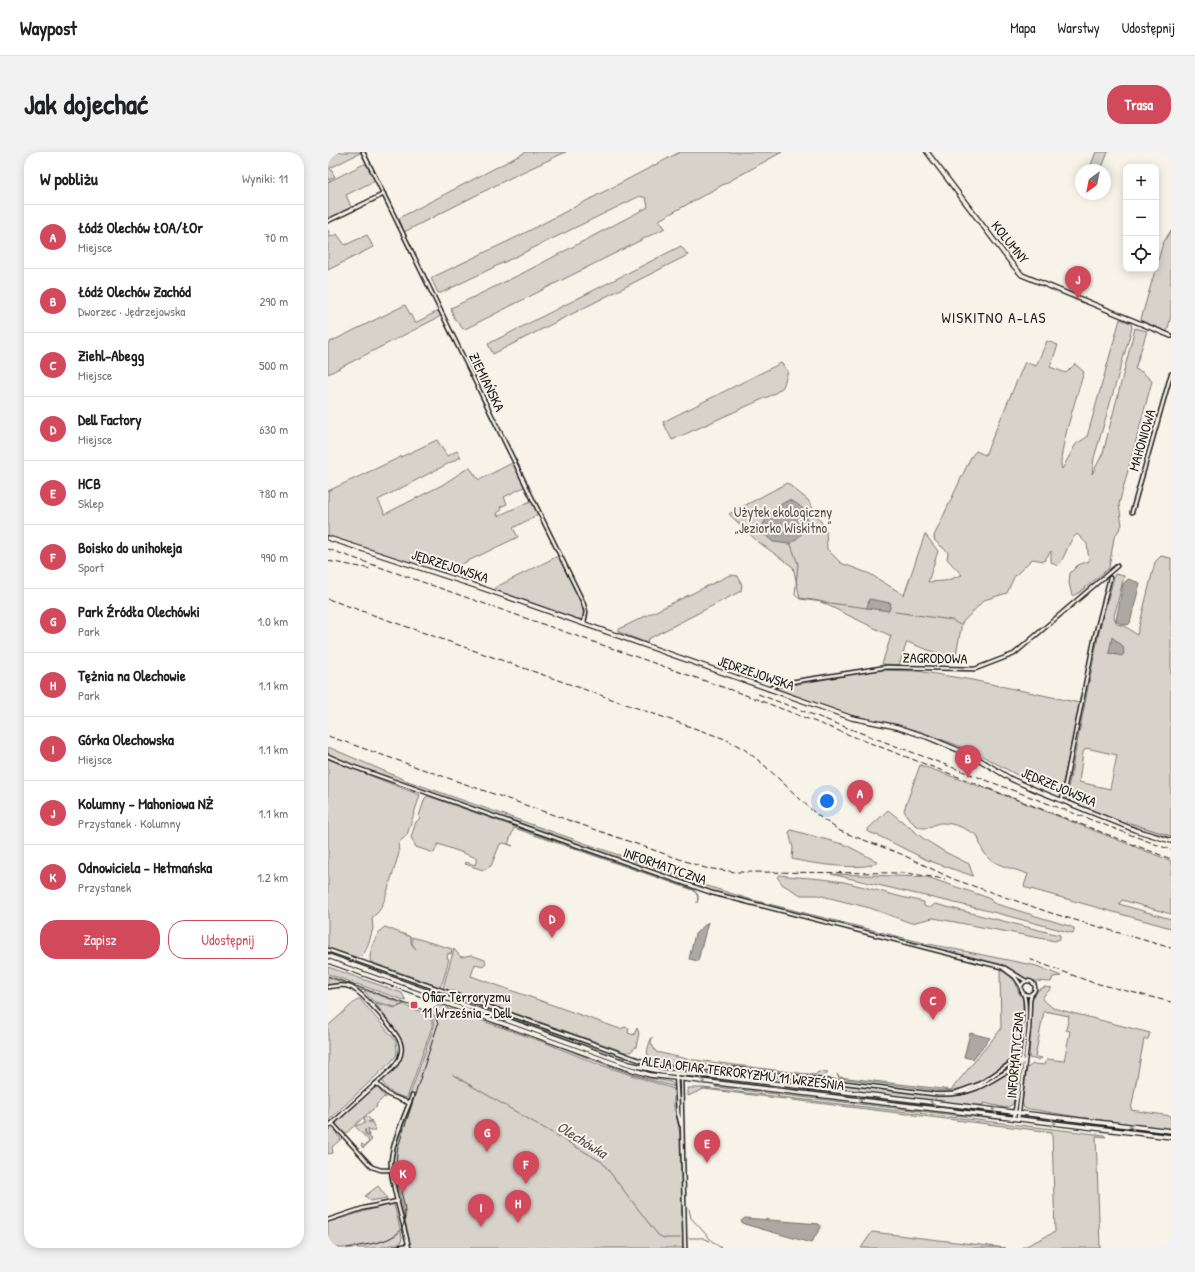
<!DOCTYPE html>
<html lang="pl">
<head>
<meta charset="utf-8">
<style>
  body { margin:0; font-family:"Patrick Hand",sans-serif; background:#f2f2f2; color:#202124 }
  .controls { position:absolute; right:12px; top:12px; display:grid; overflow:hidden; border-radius:8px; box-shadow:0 2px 10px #0003 }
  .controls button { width:36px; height:36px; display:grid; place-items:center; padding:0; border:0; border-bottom:1px solid #e0e0e0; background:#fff; color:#202124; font:20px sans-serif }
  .compass { position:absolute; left:747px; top:12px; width:36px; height:36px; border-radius:50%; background:#fff; box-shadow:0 2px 10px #0003; rotate:212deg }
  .you { position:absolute; left:499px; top:649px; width:14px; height:14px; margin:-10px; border:3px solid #fff; border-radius:50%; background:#1a73e8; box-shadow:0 0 0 6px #1a73e833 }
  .badge { display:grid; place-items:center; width:26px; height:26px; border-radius:50%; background:#d1495b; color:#fff; font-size:13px; font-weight:700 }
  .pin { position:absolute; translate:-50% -33px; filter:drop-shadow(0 1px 2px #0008) }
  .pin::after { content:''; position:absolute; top:21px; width:14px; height:12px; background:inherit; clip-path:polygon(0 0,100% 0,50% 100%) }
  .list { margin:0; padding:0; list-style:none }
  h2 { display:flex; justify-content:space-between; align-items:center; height:52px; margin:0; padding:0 16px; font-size:17px }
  h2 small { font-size:13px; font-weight:400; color:#757577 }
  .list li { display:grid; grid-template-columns:26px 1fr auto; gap:12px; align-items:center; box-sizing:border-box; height:64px; padding:0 16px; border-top:1px solid #e0e0e0 }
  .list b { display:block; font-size:15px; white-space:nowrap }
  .list p { margin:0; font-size:13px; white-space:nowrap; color:#757577 }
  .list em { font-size:13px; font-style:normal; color:#757577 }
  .actions { display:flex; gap:8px; padding:12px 16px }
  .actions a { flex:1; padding:9px 0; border:1px solid #d1495b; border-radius:16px; text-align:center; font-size:14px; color:#d1495b }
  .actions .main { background:#d1495b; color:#fff }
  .icon { flex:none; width:22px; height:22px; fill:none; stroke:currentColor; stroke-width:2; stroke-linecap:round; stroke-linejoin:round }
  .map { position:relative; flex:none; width:843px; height:1096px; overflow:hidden; border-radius:16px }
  header { display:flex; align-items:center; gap:24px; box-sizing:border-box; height:56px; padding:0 20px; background:#fff; border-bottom:1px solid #e0e0e0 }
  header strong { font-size:19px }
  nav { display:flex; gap:22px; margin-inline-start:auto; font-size:14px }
  .intro { display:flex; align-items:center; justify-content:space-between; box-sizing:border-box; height:96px; padding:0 24px }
  h1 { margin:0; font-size:28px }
  .button { padding:10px 18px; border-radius:16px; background:#d1495b; color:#fff; font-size:14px; font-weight:700 }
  main { display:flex; gap:24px; padding:0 24px }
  aside { flex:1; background:#fff; border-radius:16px; box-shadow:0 2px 10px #0003 }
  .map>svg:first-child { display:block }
</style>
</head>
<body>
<header>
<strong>Waypost</strong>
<nav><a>Mapa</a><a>Warstwy</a><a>Udostępnij</a></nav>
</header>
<div class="intro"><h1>Jak dojechać</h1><a class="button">Trasa</a></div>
<main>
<aside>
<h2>W pobliżu<small>Wyniki: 11</small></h2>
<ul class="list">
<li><span class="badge">A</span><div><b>Łódź Olechów ŁOA/ŁOr</b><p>Miejsce</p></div><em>70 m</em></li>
<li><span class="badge">B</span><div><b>Łódź Olechów Zachód</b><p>Dworzec · Jędrzejowska</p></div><em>290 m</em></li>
<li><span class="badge">C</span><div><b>Ziehl-Abegg</b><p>Miejsce</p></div><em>500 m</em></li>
<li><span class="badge">D</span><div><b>Dell Factory</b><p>Miejsce</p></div><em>630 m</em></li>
<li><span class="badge">E</span><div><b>HCB</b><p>Sklep</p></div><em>780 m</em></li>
<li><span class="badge">F</span><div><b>Boisko do unihokeja</b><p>Sport</p></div><em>990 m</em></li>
<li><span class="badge">G</span><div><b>Park Źródła Olechówki</b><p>Park</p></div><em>1.0 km</em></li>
<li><span class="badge">H</span><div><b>Tężnia na Olechowie</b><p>Park</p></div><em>1.1 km</em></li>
<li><span class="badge">I</span><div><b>Górka Olechowska</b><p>Miejsce</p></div><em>1.1 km</em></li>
<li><span class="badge">J</span><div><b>Kolumny - Mahoniowa NŻ</b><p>Przystanek · Kolumny</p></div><em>1.1 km</em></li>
<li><span class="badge">K</span><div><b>Odnowiciela - Hetmańska</b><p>Przystanek</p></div><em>1.2 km</em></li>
</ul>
<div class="actions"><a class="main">Zapisz</a><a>Udostępnij</a></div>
</aside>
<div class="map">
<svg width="843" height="1096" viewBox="0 0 843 1096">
  <rect width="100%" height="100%" fill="#f7f3e8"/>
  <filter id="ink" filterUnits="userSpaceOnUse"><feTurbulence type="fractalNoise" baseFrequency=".025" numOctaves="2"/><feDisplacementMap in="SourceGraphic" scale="8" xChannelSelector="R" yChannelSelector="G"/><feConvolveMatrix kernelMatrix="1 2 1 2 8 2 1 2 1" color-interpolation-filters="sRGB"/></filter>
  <g filter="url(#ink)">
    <path fill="#d7d3cb" stroke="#7a7874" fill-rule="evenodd" d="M0,0h34l-32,16 5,9 -7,3z
      M198,0h40l-50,23 -112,57 -5,-14z
      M352,0h102l-123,68 6,8 -198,100 -4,1 -9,-11 -3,-10 72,-35 125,-66 -2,-9 -6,-2 -199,97h-3l-7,-15 86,-41z
      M768,0h12l-7,18h-12z
      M36,12l4,1 8,15 -30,15 6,14 -24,12v-39z
      M0,78l3,7 6,-3 8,11 22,-10 6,12 -45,23z
      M843,78v86l-4,16 -25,-11 -1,-2 22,-76z
      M353,94l7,9 -195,99 -5,-10z
      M77,153l10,18 25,-13 3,5 -115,59v-31z
      M792,167l11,4 1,5 -38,130 -2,16 11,-21 32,-125 12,3 -12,38 7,3 10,9 -33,123 3,21 -8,13 -5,30 -29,24 -8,4 -3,-13 1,-10 8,-8 11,-4 -2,-17 -10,-10c-11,9 -10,23 -20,32l-6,-4v-11l-7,10 -12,-2 -18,18 -7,16 -23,7 -22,23 -7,37 -48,-18 -8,23 -17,-1 9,-28 -72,-35 -19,-3 -7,-31 -36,-26 -28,-27 58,-31 21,17 18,30 1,19 14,14 29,11 34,21 21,-61 13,17 -10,31 17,-1 17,-6 -15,-16 1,-7 -13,-11 -1,-5 37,-79 5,-6 9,4 40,-93 11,4 11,-25 11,4 -8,22 16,6 9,-9 9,8c-5,17 -28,86 -22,97l14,-25 11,-7z
      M453,211l7,8 -5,16 -9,7 -102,46 -9,-18z
      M109,288l10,16 10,-5 4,6 -83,43 7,14 57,-29 26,-17h2l9,12 35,-18 12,24 -22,11 3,7 -7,3 2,3 -5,3 1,3 35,-16 6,14 -26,14 5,9 -75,36 -115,-37v-45z
      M232,403c6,13 29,51 22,64h-4l-83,-29 1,-3z
      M833,404l10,2v280l-46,-14 -59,-25 34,-172 15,-53 9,2 -10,41 3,7 8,2 12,9 18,-73zM758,596l31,7 -7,34 -31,-7 4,-30z
      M402,423l8,1 4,9 -1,6 -93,48 -1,4 -28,-11v-3z
      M548,518l41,1 55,9 108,23 -18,85 -3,3h-5l-35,-15 -46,-25 -54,-20 -75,-17 -69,-26z
      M0,595l77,33 299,105 45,14 175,44 113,23 24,10 -8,1 -2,5c-9,-1 -20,0 -28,-4 -7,-3 -11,-10 -19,-12l-283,-72 -367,-128 -26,-12z
      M0,607l92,36 -13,40 -9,8 1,10 -14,46 -6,12 -7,7 1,10 -3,11 -5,13 -6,6 -31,-10z
      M592,613l92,33 159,63v53l-49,-14 -3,4 52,15v9l-144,-40 -3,-2 4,-12c-25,-9 -45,-9 -50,-38 -10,-6 -23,-13 -35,-13 -7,-1 -12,5 -18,5 -9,1 -19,-11 -21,-18z
      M100,644l265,94c6,4 6,7 4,13l1,-6 -4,-7 -180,-62 -6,16 5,2 -9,-3 -4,1 -9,22 -8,4 -18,-6 1,-2 9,3 2,-7 -39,-14 -4,9 -18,-6 -5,-10 5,-15 4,-4 -1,-2 6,-18z
      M560,658l36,29 21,13 24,12 4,12 -46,-16 -50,-25 -9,-3v-3z
      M463,678l55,15 32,17c-14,10 -70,1 -86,-3l1,-11 -4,-16z
      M503,722l96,3 56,19 7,3 3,4 76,23 5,2v4l-2,1 -79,-21z
      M451,723c22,3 43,3 65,7 27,6 53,15 80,20v4c5,3 7,1 11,-2l120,30 5,1v4l-5,2 -116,-22 -6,-1 -22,5 -41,-15 -52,-13h-17l-18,-10 -6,-8z
      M57,775l26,10c-1,5 1,9 5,12l-4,-5v-7l40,12 -1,5 -3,-1 -1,5 2,1 -6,22 -3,6 -69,-25c-4,-8 6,-32 14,-35z
      M126,797l7,8 10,-2 14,5 1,3 -3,3 -8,-2 -4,12 149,53 5,-2 4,1 -1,5 6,2 3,-7 2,5 -3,14 -6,5h-5l-182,-64z
      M0,800l110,39v2l-110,-39z
      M0,815l74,26 4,8 -78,-27z
      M672,818l7,3 9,9 2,9 5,8v26l-4,26 -2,4c-23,17 -44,35 -74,36l-104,-13 -2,-4 2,3 112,13 50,-61z
      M0,825l5,2 71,25 -9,3 -22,-6 -10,-11 -3,2c-10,-10 -19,-9 -32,-7z
      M717,835l7,1 -7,6 -3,5 11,9 97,25 -2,6h-4l-13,71 40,6v13l-94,-12 -53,-9 -2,-6 5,-34 6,-4 12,1 2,-6 17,2 6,-30 -4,-1 3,-14 -25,-5 -9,46 7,1 -4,2 -9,-2 3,-59 6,-9z
      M113,840l180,64 5,3 -9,-2z
      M30,847h2l36,42 1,13 -5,7 -64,60v-95z
      M47,851l20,5 10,-4c7,9 29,5 27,23l-25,71c-11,-2 -21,-7 -25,-18 32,-29 25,-37 -2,-67l1,-2z
      M109,853l109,38 49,20 79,26v21l2,3 4,21 3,114h-272l-18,-85 2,-14 18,-52 -3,-2 24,-69 -1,-6 -4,-6 3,-6h3z
      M122,854l190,70 31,6 4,5c-44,-12 -87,-28 -128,-46z
      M324,885l-1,6 5,9 31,7 128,16 3,-3 10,1 -6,5c-44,-5 -87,-14 -132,-13 -11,0 -30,2 -39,-5 -7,-4 -2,-17 1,-23z
      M364,918l37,1 214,25c27,0 41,-10 64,-22h5l4,7 -3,23 -7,4 -22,-5 -1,2h-10l-281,-33z
      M363,925l51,4 265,32 -56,-4z
      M394,933l284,34v1l-44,-4 -247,-29z
      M49,935l9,11 -2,-1 -8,8 1,2 -4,2 -28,25 -9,-9 1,-3 35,-33z
      M376,936l400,47 2,2 -10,-1 4,112h-78l33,-16 -3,-100 -348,-43 -16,7v-8z
      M693,963l150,18v2l-143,-17z
      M39,964l5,5 -4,1h4l4,9h-6l-2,-3 1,8 -3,-2 -1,-5v5l7,6 -9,8 -2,-3 1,-1 3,2 4,-5 -14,-15 10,-3 -1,-5z
      M6,975l4,5 -1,2 4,5 -9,8 1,6 -5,1v-24z
      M50,1034l9,12 -16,3 -6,-5z
      M65,1051l2,5 7,29 -1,6 -23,5h-50v-26z
      M544,1080l134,16h-145z"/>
    <path fill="#aca9a2" stroke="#72716c" d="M461,348c26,10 22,30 1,44l-17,-2 -12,-11c4,-16 14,-24 28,-31z
      M800,427l12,4 -10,40 -2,2 -7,-1 -5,-3 7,-37z
      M541,447l22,4 -2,8 -22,-3z
      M784,485l11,9 1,7 -2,3 -13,-3z
      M380,770l-10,39 -9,-2 6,-25z
      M642,881l20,5 -17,21 -9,-2z
      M417,1066l74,6 2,3 -10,16 -67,-19 -3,-3z"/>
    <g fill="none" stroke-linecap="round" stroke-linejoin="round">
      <path stroke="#72716c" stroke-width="1" d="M462,390l8,22 -3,31 5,4 67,9
        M567,460l57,8 8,5
        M799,670l44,14
        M125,923l149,87 56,73 6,3h16
        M361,1057l2,9 22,24
        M361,1086h14l7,3
        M385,1090l8,6"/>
      <g stroke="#1c1c1c" stroke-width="5.5">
        <path id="street" d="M35,0l220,450 3,10 -2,11
          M0,69l56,-27
          M804,360l39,-138
          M441,537l9,-5 109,-17 88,2 39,-15 103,-88
          M0,604l23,10 361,127 293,75 21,13
          M734,648l33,-164 15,-58
          M0,798l314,111 31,7 59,1 202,25c38,3 56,-12 87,-32l4,-1
          M675,816l12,9 6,9
          M693 836a7 7 0 1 1 14 0a7 7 0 1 1-14 0Z
          M0,835c7,-1 14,-3 22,0 11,4 49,46 51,58 2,9 -2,16 -8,23l-65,59
          M678,920l8,2 5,7
          M348,921l2,40 3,12
          M353,926l4,170
          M48,931l13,12 20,8
          M627,941l25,-9 34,-23 7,-1
          M686,966c3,-21 18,-111 9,-125
          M690,967l11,-91 1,-29 2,-6
          M4,971l40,44 9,3h11
          M0,1068l36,-12 34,-7
          M67,1096l13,-3
          M81,1096c-5,-23 -19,-66 -18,-87 2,-22 14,-45 21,-65"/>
      </g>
      <g stroke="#1c1c1c" stroke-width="6">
        <path id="secondary" d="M599,0l85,112 10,11 149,61
          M0,386l151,49 373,131 45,9 30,10 48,20 36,22 25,11 99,40 36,11
          M0,804l301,108 34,8 58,5 450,54
          M0,809l296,106 26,8 521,62"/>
      </g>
      <use href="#street" stroke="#f7f3e8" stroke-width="2.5"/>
      <use href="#secondary" stroke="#f7f3e8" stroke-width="3.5"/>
      <path stroke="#1c1c1c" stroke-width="1" d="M0,824l101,36 6,4 3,8 -40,123c-2,9 -2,19 -1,28 3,19 19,50 -5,62 -12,7 -31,8 -45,11"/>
      <path stroke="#1c1c1c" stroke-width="1" stroke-dasharray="6 3" stroke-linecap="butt" d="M0,397l423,148 420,162
        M0,409l43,8
        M0,447l397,140 19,10 19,15 54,51 23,16 61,23 52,25 98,34 120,35
        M430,542l413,156
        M0,584l377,132 31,4 170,1 39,6
        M701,807l62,23 80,20"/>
    </g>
    <defs><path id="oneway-chevron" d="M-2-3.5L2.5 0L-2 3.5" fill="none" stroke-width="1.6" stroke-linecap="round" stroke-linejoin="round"/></defs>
    <g stroke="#94928c">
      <use href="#oneway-chevron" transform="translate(374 929) rotate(6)"/>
      <use href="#oneway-chevron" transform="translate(531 948) rotate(7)"/>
      <use href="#oneway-chevron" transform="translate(605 950) rotate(-173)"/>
      <use href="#oneway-chevron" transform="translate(667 958) rotate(-173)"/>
      <use href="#oneway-chevron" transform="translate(725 971) rotate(7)"/>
      <use href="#oneway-chevron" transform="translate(804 974) rotate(-173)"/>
    </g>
  </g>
  <rect fill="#d1495b" stroke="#f7f3e8" stroke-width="1.5" x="82" y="849" width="8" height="8" rx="2"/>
  <g text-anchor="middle" stroke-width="4" stroke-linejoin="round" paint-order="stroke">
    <g font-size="14" fill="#1c1c1c" stroke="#f7f3e8">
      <text transform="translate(682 90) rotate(51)" y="5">KOLUMNY</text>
      <text transform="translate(159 230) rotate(64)" y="5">ZIEMIAŃSKA</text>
      <text transform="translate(814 288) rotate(-74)" y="5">MAHONIOWA</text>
      <text transform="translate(122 414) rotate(18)" y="5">JĘDRZEJOWSKA</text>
      <text transform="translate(607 506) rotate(1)" y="5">ZAGRODOWA</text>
      <text transform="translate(428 521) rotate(19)" y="5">JĘDRZEJOWSKA</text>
      <text transform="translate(731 635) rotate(23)" y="5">JĘDRZEJOWSKA</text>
      <text transform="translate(337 714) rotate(19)" y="5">INFORMATYCZNA</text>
      <text transform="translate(687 903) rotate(-85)" y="5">INFORMATYCZNA</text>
      <text transform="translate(415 921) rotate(7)" y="5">ALEJA OFIAR TERRORYZMU 11 WRZEŚNIA</text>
    </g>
    <g font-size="14" fill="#545351" stroke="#f7f3e8">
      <text x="455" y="365">Użytek ekologiczny<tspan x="455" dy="16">„Jeziorko Wiskitno”</tspan></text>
    </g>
    <g font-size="14" fill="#1c1c1c" stroke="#f7f3e8" text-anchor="start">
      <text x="94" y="850">Ofiar Terroryzmu<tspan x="94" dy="16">11 Września - Dell</tspan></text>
    </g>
    <g font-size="15" letter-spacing="1" fill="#1c1c1c" stroke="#f7f3e8">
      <text x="666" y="171">WISKITNO A-LAS</text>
    </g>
    <g font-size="15" font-style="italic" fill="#565452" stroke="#f7f3e8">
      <text transform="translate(254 988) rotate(32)" y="5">Olechówka</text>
    </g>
  </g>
</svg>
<div class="controls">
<button>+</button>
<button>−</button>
<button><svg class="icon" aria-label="locate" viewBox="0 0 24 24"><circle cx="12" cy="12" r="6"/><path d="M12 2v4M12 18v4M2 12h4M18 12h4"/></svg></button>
</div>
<svg class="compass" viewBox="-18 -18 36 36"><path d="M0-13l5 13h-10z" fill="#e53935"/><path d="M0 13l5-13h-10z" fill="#757577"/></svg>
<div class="you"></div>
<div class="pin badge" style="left:532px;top:661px">A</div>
<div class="pin badge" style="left:640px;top:626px">B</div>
<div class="pin badge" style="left:605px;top:868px">C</div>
<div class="pin badge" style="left:224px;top:786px">D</div>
<div class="pin badge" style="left:379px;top:1011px">E</div>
<div class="pin badge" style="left:198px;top:1032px">F</div>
<div class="pin badge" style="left:159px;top:1000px">G</div>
<div class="pin badge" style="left:190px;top:1071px">H</div>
<div class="pin badge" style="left:153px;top:1075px">I</div>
<div class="pin badge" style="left:750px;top:147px">J</div>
<div class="pin badge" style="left:75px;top:1041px">K</div>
</div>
</main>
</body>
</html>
